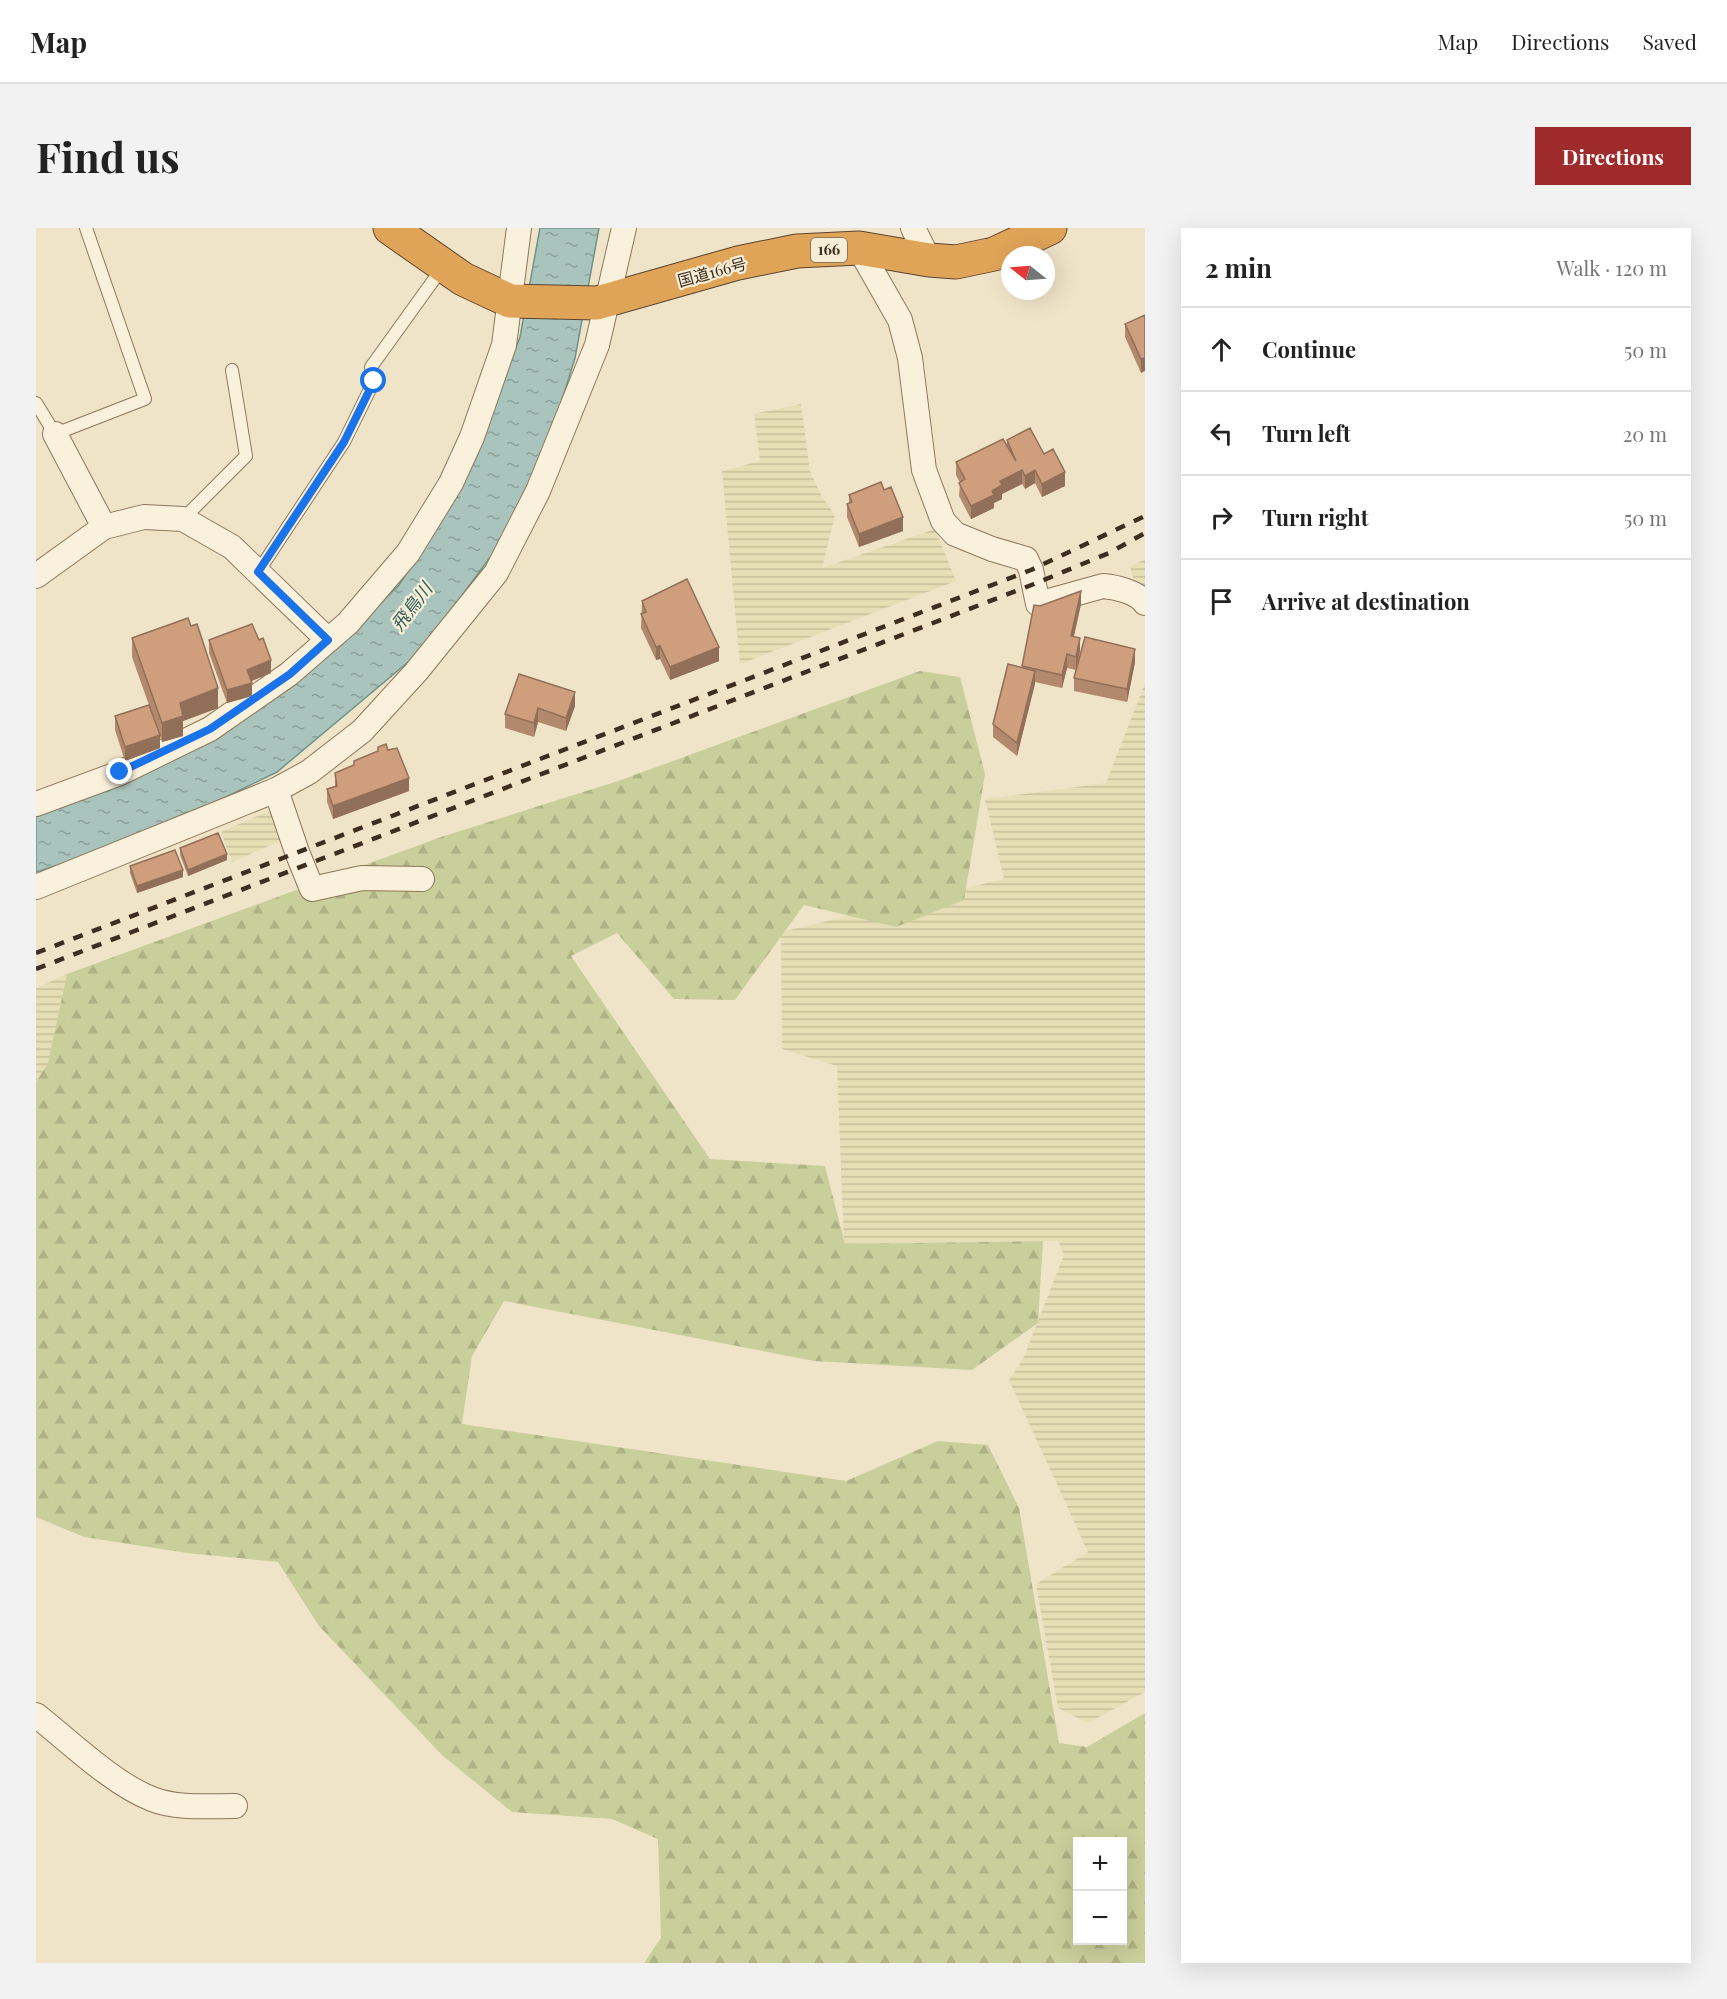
<!DOCTYPE html>
<html lang="en">
<head>
<meta charset="utf-8">
<style>
  body { margin:0; font-family:"Playfair Display","Noto Sans JP",serif; background:#f2f2f2; color:#222 }
  .controls { position:absolute; right:18px; bottom:18px; display:grid; overflow:hidden; border-radius:0px; box-shadow:0 6px 24px #0002 }
  .controls button { width:54px; height:54px; display:grid; place-items:center; padding:0; border:0; border-bottom:2px solid #e0e0e0; background:#fff; color:#222; font:30px sans-serif }
  .compass { position:absolute; left:965px; top:18px; width:54px; height:54px; border-radius:50%; background:#fff; box-shadow:0 6px 24px #0002; rotate:287deg }
  .stop { position:absolute; width:18px; height:18px; margin:-14px; border:4px solid #1a73e8; border-radius:50%; background:#fff }
  .stop.end { background:#1a73e8; border-color:#fff; box-shadow:0 2px 6px #0008 }
  .list { margin:0; padding:0; list-style:none }
  h2 { display:flex; justify-content:space-between; align-items:center; height:78px; margin:0; padding:0 24px; font-size:26px }
  h2 small { font-size:20px; font-weight:400; color:#767676 }
  .list li { display:grid; grid-template-columns:39px 1fr auto; gap:18px; align-items:center; box-sizing:border-box; height:84px; padding:0 24px; border-top:2px solid #e0e0e0 }
  .list b { display:block; font-size:22px; white-space:nowrap }
  .list em { font-size:20px; font-style:normal; color:#767676 }
  .icon { flex:none; width:33px; height:33px; fill:none; stroke:currentColor; stroke-width:2; stroke-linecap:round; stroke-linejoin:round }
  .map { position:relative; flex:none; width:1109px; height:1735px; overflow:hidden; border-radius:0px }
  header { display:flex; align-items:center; gap:36px; box-sizing:border-box; height:84px; padding:0 30px; background:#fff; border-bottom:2px solid #e0e0e0 }
  header strong { font-size:28px }
  nav { display:flex; gap:33px; margin-inline-start:auto; font-size:21px }
  .intro { display:flex; align-items:center; justify-content:space-between; box-sizing:border-box; height:144px; padding:0 36px }
  h1 { margin:0; font-size:42px }
  .button { padding:15px 27px; border-radius:0px; background:#9e2a2b; color:#fff; font-size:21px; font-weight:700 }
  main { display:flex; gap:36px; padding:0 36px }
  aside { flex:1; background:#fff; border-radius:0px; box-shadow:0 6px 24px #0002 }
  .map>svg:first-child { display:block }
</style>
</head>
<body>
<header>
<strong>Map</strong>
<nav><a>Map</a><a>Directions</a><a>Saved</a></nav>
</header>
<div class="intro"><h1>Find us</h1><a class="button">Directions</a></div>
<main>
<div class="map">
<svg width="1109" height="1735" viewBox="0 0 1109 1735">
  <defs>
    <pattern id="farmland-rules" width="6" height="5" patternUnits="userSpaceOnUse" patternTransform="scale(1.5)"><rect width="6" height="5" fill="#e6deb5"/><path d="M0 2.5h6" fill="none" stroke="#c6bf9b"/></pattern>
    <pattern id="forest-firs" width="22" height="20" patternUnits="userSpaceOnUse" patternTransform="scale(1.5)"><rect width="22" height="20" fill="#c9cf9b"/><path d="M5 1l3.5 6h-7zM16 11l3.5 6h-7z" fill="#aeb285"/></pattern>
    <pattern id="water-ripples" width="26" height="14" patternUnits="userSpaceOnUse" patternTransform="scale(1.5)"><rect width="26" height="14" fill="#a9c4bc"/><path d="M2 4q2-2 4 0t4 0M15 11q2-2 4 0t4 0" fill="none" stroke="#8ba098"/></pattern>
  </defs>
  <rect width="100%" height="100%" fill="#f0e4c8"/>
  <path fill="url(#farmland-rules)" d="M765,176l9,67 12,26 13,18 -13,53 113,-39 21,52 -216,83 -18,-193 38,-10 -6,-47z
    M1109,331v32l-10,-7 -5,-17z
    M1109,455v1009l-57,31 -30,-15 -22,-124 52,-32 -79,-172 14,-21 41,-104 -6,-14 -214,3 -7,-178 -55,-17 -1,-117 223,-53 -19,-80 121,-16z
    M242,579l12,30 -58,25 -11,-30z
    M31,746l-19,89 -12,19v-94z"/>
  <path fill="url(#forest-firs)" fill-rule="evenodd" d="M884,443l40,6 25,97 -21,126 -68,27 -92,-22 -69,95 -61,-1 -57,-66 -46,23 139,203 115,7 20,78 198,-3 -5,82 -66,47 -158,-9 -310,-60 -32,55 -10,68 384,57 92,-40 50,4 31,63 40,235 28,4 58,-34v250h-501l17,-25 -3,-99 -46,-20 -100,-7 -69,-56 -124,-130 -41,-64 -91,-9 -103,-16 -48,-20v-435l12,-19 19,-89 374,-137 177,-56zM1042,1614h44v98h-44z"/>
  <path fill="url(#water-ripples)" stroke="#6f938a" stroke-width="1.5" d="M504,0h59l-24,130 -27,87 -48,99 -80,108 -143,120 -137,67 -104,33v-58l300,-167 63,-62 44,-67 36,-73 41,-108z"/>
  <g fill="none" stroke-linecap="round" stroke-linejoin="round">
    <g stroke="#8d765c" stroke-width="14">
      <path id="lane" d="M0,175l19,31 90,-35 -59,-171
        M147,291l63,-63 -14,-86
        M222,344l86,-130 30,-61 -3,-14 72,-100"/>
    </g>
    <g stroke="#8d765c" stroke-width="26">
      <path id="street" d="M877,0l16,32
        M823,20l41,72 10,38 14,112 19,51 12,13 37,15 34,10 5,11 7,34 65,-18c13,1 34,6 42,17
        M19,206l49,93
        M0,348l68,-49 40,-10 39,2 49,28 96,93
        M240,562l21,62 15,37 50,-11 60,1
        M0,576l84,-31 90,-44 79,-55 59,-51 60,-70 43,-70 21,-46 32,-92 15,-117
        M0,659l240,-97 33,-18 53,-41 54,-59 80,-99 42,-82 59,-146 27,-117
        M0,1487c33,26 77,69 116,84 25,10 56,7 83,7"/>
    </g>
    <g stroke="#5b4430" stroke-width="35">
      <path id="highway" d="M354,0l73,51 47,22 87,2 141,-40 59,-12 62,-3 70,12 27,2 38,-8 56,-26"/>
    </g>
    <use href="#lane" stroke="#faf1dc" stroke-width="12"/>
    <use href="#street" stroke="#faf1dc" stroke-width="24"/>
    <use href="#highway" stroke="#e0a458" stroke-width="33"/>
    <path stroke="#3d2e20" stroke-width="4.5" stroke-dasharray="10 10" stroke-linecap="butt" d="M0,725l995,-383 114,-54
      M0,741l998,-385 75,-31 36,-20"/>
  </g>
  <path fill="#b2896c" d="M1109,87l-4,58 -16,-36v-13z
    M971,212l37,14 21,32 -23,11 -7,-14 -10,6 -3,-5 -20,10v5l-8,4v5l-23,11 -12,-23 1,-13 -4,-8v-13l51,-16z
    M813,267l54,36 -44,16 -12,-30v-13l2,-1z
    M606,373l77,60 -49,19 -10,-21 -4,1 -15,-32z
    M1045,376l-7,32 6,15 -4,19 -9,-2 -5,20 -27,-6 -18,74 -24,-19v-13l29,-56 18,-62z
    M96,410l86,70 -35,13v15l-21,6 -30,-85z
    M173,412l62,33 -20,8 1,15 -25,7 -18,-50z
    M1099,434l-8,40 -53,-11v-13z
    M483,446l56,32 -9,25 -28,-9 -4,15 -29,-9v-14z
    M79,488l45,32 -35,13 -10,-31z
    M352,522l21,41 -76,28 -6,-17v-13l8,-3v-13z
    M144,620l47,12 -39,16 -8,-21z
    M94,638l53,11 -46,16 -7,-20z"/>
  <path fill="#916f58" d="M1109,130v13l-4,2v-14z
    M986,242v14l-20,10v5l-8,4v5l-23,11v-13l21,-15 8,-10z
    M999,242v13l-10,6v-13z
    M1029,244v14l-23,11v-13z
    M867,289v14l-44,16v-13z
    M1045,363v13l-10,45v-13z
    M1044,410v13l-4,19v-13z
    M624,418v13l-4,1v-13z
    M683,419v14l-49,19v-13z
    M1099,421v13l-8,40v-13z
    M1031,426v14l-5,20v-13z
    M235,432v13l-24,10v-13z
    M999,443v13l-18,72v-13z
    M216,455v13l-25,7v-13z
    M182,460v20l-35,13v15l-21,6v-19l18,-20z
    M539,464v14l-9,25v-13z
    M502,480v14l-4,15v-14z
    M124,507v13l-35,13v-14z
    M373,550v13l-76,28v-13z
    M191,626v6l-39,16v-6z
    M147,642v7l-46,16v-7z"/>
  <path fill="#cf9f7d" stroke="#916f58" stroke-width="1.5" d="M1109,87v43l-4,1 -16,-35z
    M994,200l14,26 9,-5 12,23 -23,12 -7,-14 -10,6 -3,-6 -22,11 2,4 -10,6 2,4 -23,11 -12,-23 6,-4 -9,-17 47,-23 13,22 -9,-21z
    M845,254l3,8 7,-3 12,30 -44,17 -12,-30 5,-2 -3,-7z
    M651,351l32,68 -49,20 -10,-21 -4,1 -15,-33 5,-2 -4,-11z
    M1045,363l-10,45 9,2 -4,19 -9,-3 -5,21 -40,-9 12,-61 6,1z
    M152,390l3,8 6,-2 21,64 -38,15 3,13 -21,7 -30,-85z
    M216,396l7,16 4,-2 8,22 -24,10 5,13 -25,7 -18,-50z
    M1049,409l50,12 -8,40 -53,-11z
    M972,436l27,7 -18,72 -24,-19z
    M483,446l56,18 -9,26 -28,-10 -4,15 -29,-9z
    M113,477l11,30 -35,12 -10,-31z
    M350,516l2,6 9,-2 12,30 -76,28 -6,-17 10,-3 -2,-13 19,-8v-4l24,-10v-4z
    M182,605l9,21 -39,16 -8,-22z
    M139,622l8,20 -46,16 -7,-20z"/>
  <g fill="none" stroke-linecap="round" stroke-linejoin="round">
    <path stroke="#1a73e8" stroke-width="8" d="M84,544l90,-43 80,-55 38,-34 -70,-68 86,-130 30,-61"/>
  </g>
  <g text-anchor="middle" stroke-width="4.5" stroke-linejoin="round" paint-order="stroke">
    <rect fill="#f7eed8" stroke="#756857" stroke-width="1.5" x="775" y="10" width="36" height="24" rx="4.5"/>
    <g font-size="15" font-weight="bold" fill="#3d2e20">
      <text x="793" y="27">166</text>
    </g>
    <g font-size="16" fill="#3d2e20" stroke="#f7eed8">
      <text transform="translate(676 44) rotate(-15)" y="6">国道166号</text>
    </g>
    <g font-size="18" font-style="italic" fill="#2f5d5a" stroke="#f7eed8">
      <text transform="translate(376 379) rotate(-53)" y="6">飛鳥川</text>
    </g>
  </g>
</svg>
<div class="controls">
<button>+</button>
<button>−</button>
</div>
<svg class="compass" viewBox="-18 -18 36 36"><path d="M0-13l5 13h-10z" fill="#e53935"/><path d="M0 13l5-13h-10z" fill="#767676"/></svg>
<div class="stop" style="left:338px;top:153px"></div>
<div class="stop end" style="left:84px;top:544px"></div>
</div>
<aside>
<h2>2 min<small>Walk · 120 m</small></h2>
<ul class="list">
<li><svg class="icon" aria-label="ahead" viewBox="0 0 24 24"><path d="M12 20V5M6 11l6-6 6 6"/></svg><div><b>Continue</b></div><em>50 m</em></li>
<li><svg class="icon" aria-label="left" viewBox="0 0 24 24"><path d="M17 20v-9H6M10 6l-5 5 5 5"/></svg><div><b>Turn left</b></div><em>20 m</em></li>
<li><svg class="icon" aria-label="right" viewBox="0 0 24 24"><path d="M7 20v-9h11M14 6l5 5-5 5"/></svg><div><b>Turn right</b></div><em>50 m</em></li>
<li><svg class="icon" aria-label="arrive" viewBox="0 0 24 24"><path d="M6 21V4h12l-3 4 3 4H6"/></svg><div><b>Arrive at destination</b></div></li>
</ul>
</aside>
</main>
</body>
</html>
